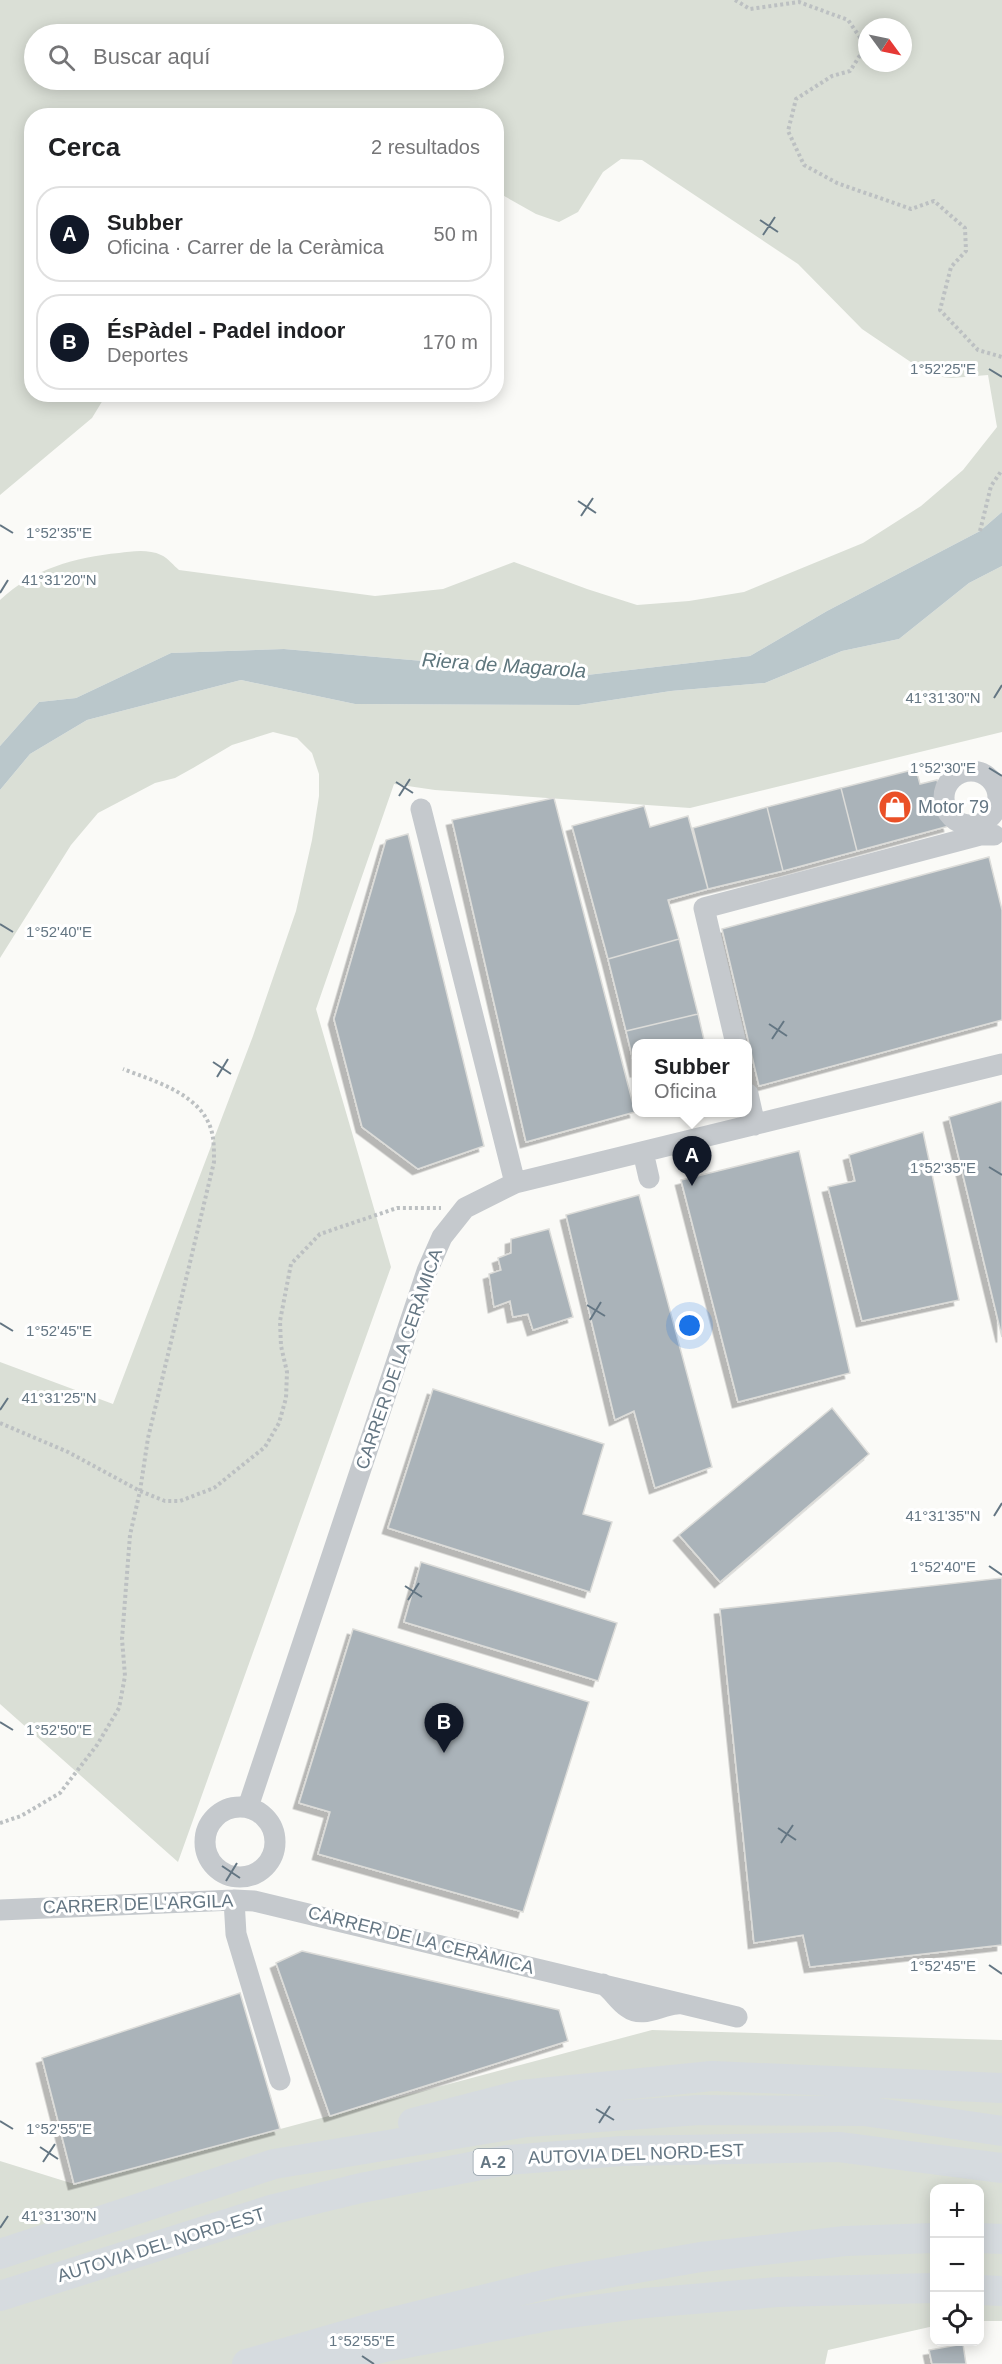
<!DOCTYPE html>
<html lang="es">
<head>
<meta charset="utf-8">
<style>
  body { margin:0; font-family:Arial,sans-serif; background:#f6f6f6; color:#202124 }
  .controls { position:absolute; right:18px; bottom:18px; display:grid; overflow:hidden; border-radius:12px; box-shadow:0 3px 15px #0003 }
  .controls button { width:54px; height:54px; display:grid; place-items:center; padding:0; border:0; border-bottom:2px solid #e0e0e0; background:#fff; color:#202124; font:30px sans-serif }
  .compass { position:absolute; left:858px; top:18px; width:54px; height:54px; border-radius:50%; background:#fff; box-shadow:0 3px 15px #0003; rotate:123deg }
  .you { position:absolute; left:690px; top:1326px; width:21px; height:21px; margin:-15px; border:4px solid #fff; border-radius:50%; background:#1a73e8; box-shadow:0 0 0 9px #1a73e833 }
  .badge { display:grid; place-items:center; width:39px; height:39px; border-radius:50%; background:#111827; color:#fff; font-size:20px; font-weight:700 }
  .pin { position:absolute; translate:-50% -50px; filter:drop-shadow(0 2px 3px #0008) }
  .pin::after { content:''; position:absolute; top:32px; width:21px; height:18px; background:inherit; clip-path:polygon(0 0,100% 0,50% 100%) }
  .popup { position:absolute; left:632px; top:1039px; width:120px; height:78px; box-sizing:border-box; display:grid; place-content:center; border-radius:12px; background:#fff; filter:drop-shadow(0 2px 4px #0005); font-size:20px; white-space:nowrap; color:#757577 }
  .popup b { font-size:22px; color:#202124 }
  .popup::after { content:''; position:absolute; left:50%; top:100%; margin-left:-12px; border:12px solid transparent; border-top-color:#fff }
  .list { margin:0; padding:0; list-style:none }
  h2 { display:flex; justify-content:space-between; align-items:center; height:78px; margin:0; padding:0 24px; font-size:26px }
  h2 small { font-size:20px; font-weight:400; color:#757577 }
  .list li { display:grid; grid-template-columns:39px 1fr auto; gap:18px; align-items:center; box-sizing:border-box; height:96px; margin:0 12px 12px; padding:0 12px; border:2px solid #e0e0e0; border-radius:24px }
  .list b { display:block; font-size:22px; white-space:nowrap }
  .list p { margin:0; font-size:20px; white-space:nowrap; color:#757577 }
  .list em { font-size:20px; font-style:normal; color:#757577 }
  .icon { flex:none; width:33px; height:33px; fill:none; stroke:currentColor; stroke-width:2; stroke-linecap:round; stroke-linejoin:round }
  .map { position:relative; flex:none; width:1002px; height:2364px; overflow:hidden }
  .search { position:absolute; background:#fff; box-shadow:0 3px 15px #0003; left:24px; top:24px; width:480px; height:66px; display:flex; align-items:center; gap:15px; box-sizing:border-box; padding:0 21px; border-radius:33px; color:#757577; font-size:22px }
  .panel { position:absolute; background:#fff; box-shadow:0 3px 15px #0003; left:24px; top:108px; width:480px; height:294px; border-radius:24px }
  .map>svg:first-child { display:block }
</style>
</head>
<body>
<div class="map">
<svg width="1002" height="2364" viewBox="0 0 1002 2364">
  <defs>
    <filter id="shadow"><feDropShadow dx="-5.5" dy="5.5" stdDeviation="0" flood-color="#0004"/></filter>
  </defs>
  <rect width="100%" height="100%" fill="#fafaf7"/>
  <path fill="#dadfd6" fill-rule="evenodd" d="M0,0h1002v512l-22,19 -153,80 -77,45 -163,19 -303,-26 -113,4 -95,45 -37,4 -39,44v-146c33,-31 75,-43 119,-47 13,-2 30,-4 42,2 7,3 13,11 18,15l196,26 68,-7 71,-27 73,27 50,16 52,-4 55,-9 119,-49 58,-37 42,-36 34,-43 -9,-52 -36,3 -10,-1 -21,-8 -59,-40 -64,-65 -156,-104 -21,-1 -18,13 -25,40 -19,10 -23,-8 -39,-22 -1,-76h-464v278l74,1 -14,23 -92,77zM867,27h36v36h-36zM34,34h460v46h-460z
    M1002,566v166l-312,76 -255,-18 -41,-6 -78,225 75,258 -213,595 -178,-158v-342l113,42 140,-368 43,-125 16,-71 7,-44v-22l-7,-21 -15,-15 -24,-6 -41,13 -39,23 -18,10 -20,5 -57,30 -27,32 -71,113v-168l30,-36 57,-34 154,-40 114,24 224,1 92,-14 94,-8 77,-32 57,-12 70,-56z
    M652,2030l350,10v281h-22v-133h-46v138l-106,24 -3,14h-825v-203l74,23z"/>
  <path fill="#bac7cb" d="M1002,512v54l-33,17 -70,56 -57,12 -77,32 -94,8 -92,14 -224,-1 -114,-24 -154,40 -57,34 -30,36v-44l39,-44 37,-4 95,-45 113,-4 303,26 163,-19 77,-45 153,-80z"/>
  <path fill="#aab3b9" stroke="#dcdcd9" stroke-width="1.5" filter="url(#shadow)" d="M916,769l4,15 17,-4 12,46 -92,25 -16,-63z
    M841,788l16,63 -74,20 -16,-64z
    M554,798l81,314 -109,30 -74,-322z
    M644,806l6,21 38,-11 20,73 -40,11 11,39 -71,20 -36,-133z
    M767,807l16,64 -75,18 -15,-61z
    M408,834l76,312 -66,23 -56,-42 -28,-108 52,-179z
    M989,857l13,53v110l-243,66 -37,-157z
    M679,939l19,75 -72,17 -18,-72z
    M698,1014l7,30h-69v28l-10,-41z
    M1002,1101v236l-53,-220z
    M923,1132l36,168 -97,21 -34,-134 27,-6 -6,-26z
    M799,1151l51,222 -112,29 -57,-222z
    M639,1195l73,272 -57,21 -21,-77 -19,9 -49,-205z
    M549,1229l24,88 -40,13 -5,-16 -15,3 -3,-16 -16,6 -5,-33 12,-4 -3,-12 13,-5v-14z
    M433,1389l171,55 -21,70 29,8 -22,70 -202,-64z
    M832,1408l37,46 -149,128 -41,-47z
    M421,1562l196,61 -19,58 -194,-59z
    M1002,1578v367l-192,22 -7,-32 -49,8 -34,-334z
    M353,1629l236,73 -66,210 -205,-58 12,-42 -31,-9z
    M302,1951l257,59 9,31 -238,75 -54,-153z
    M240,1993l40,136 -206,55 -32,-126z
    M963,2344l3,20h-34l-3,-14z"/>
  <g fill="none" stroke-linecap="round" stroke-linejoin="round">
    <path stroke="#bcc0c2" stroke-width="4" stroke-dasharray="3 3" stroke-linecap="butt" d="M735,0l15,9 49,-7 49,18 18,26 -16,25 -18,5 -36,23 -8,32 16,34 33,18 74,26 23,-8 31,27 1,23 -15,16 -11,43 38,40 24,7
      M980,531l11,-45 11,-16
      M0,1423l68,29 72,39 25,10h15l34,-13 51,-41 14,-24 7,-25 1,-26 -6,-26 -1,-25 11,-57 29,-30 77,-26h44
      M0,1823l21,-7 39,-23 37,-48 22,-37 6,-32 -3,-37 8,-104 10,-44 8,-53 66,-276c0,-8 0,-17 -1,-24 -6,-43 -57,-56 -90,-69"/>
    <path stroke="#c5c9cd" stroke-width="21" d="M944 798a27 27 0 1 1 54 0a27 27 0 1 1-54 0Z
      M421,809l94,374
      M736,1044l-32,-136 276,-73h14
      M748,1094l7,31
      M643,1152l6,26
      M248,1807l179,-536 15,-34 23,-29 50,-25 487,-119
      M205 1842a35 35 0 1 1 70 0a35 35 0 1 1-70 0Z
      M234,1900l2,34 44,146
      M0,1910l234,-10 20,1 483,116
      M603,1984c10,7 15,17 24,23 16,12 33,-2 50,-3"/>
    <path stroke="#d6dbdf" stroke-width="30" d="M413,2123l108,-28 191,-19 290,12
      M980,2238l22,1
      M0,2254l274,-90 253,-42 172,-12 165,1 138,20
      M980,2290l22,1
      M0,2296l274,-87 87,-21 146,-28 115,-9 217,-4 163,21
      M247,2364l138,-40 170,-42 146,-25 144,-16 89,-3
      M314,2364l71,-17 163,-31 97,-13 132,-11 157,-4"/>
  </g>
  <path fill="none" stroke="#647683" stroke-width="2" d="M760,220l18,12M763,235l12,-18M989,369l13,8M578,501l18,12M581,516l12,-18M0,525l13,8M0,593l8,-13M994,698l8,-13M989,768l13,8M396,782l17,11M399,796l11,-17M0,924l13,8M769,1024l18,12M772,1039l12,-18M213,1062l18,12M217,1077l11,-18M989,1167l13,8M587,1305l18,11M590,1320l11,-18M0,1323l13,8M0,1410l8,-12M994,1516l8,-13M989,1566l13,9M405,1586l17,11M408,1600l11,-17M0,1722l13,8M778,1828l18,12M781,1843l12,-18M222,1866l18,12M226,1881l11,-18M989,1965l13,9M596,2109l18,11M0,2121l13,8M599,2123l11,-17M40,2147l18,12M43,2162l12,-18M0,2228l8,-12M362,2356l12,8"/>
  <defs>
    <g id="shop-disc" transform="scale(1.725)"><circle r="9.5" fill="#ea5027" stroke="#fff"/><path d="M-5-2.5h2.3a2.7 3.5 0 0 1 5.4 0H5L5.5 6h-11ZM-1.5-2.5h3a1.5 2.3 0 0 0-3 0Z" fill="#fff"/></g>
  </defs>
  <g fill-rule="evenodd">
    <use href="#shop-disc" x="895" y="807"/>
  </g>
  <g text-anchor="middle" stroke-width="6" stroke-linejoin="round" paint-order="stroke">
    <rect fill="#fff" stroke="#929fa8" stroke-width="1.5" x="473.5" y="2149" width="39" height="26" rx="4.5"/>
    <g font-size="16" font-weight="bold" fill="#647683">
      <text x="493" y="2168">A-2</text>
    </g>
    <g font-size="18" fill="#647683" stroke="#fff" text-anchor="start">
      <text x="918" y="813">Motor 79</text>
    </g>
    <g font-size="18" fill="#647683" stroke="#fff">
      <text transform="translate(399 1359) rotate(-71)" y="6">CARRER DE LA CERÀMICA</text>
      <text transform="translate(138 1904) rotate(-2)" y="6">CARRER DE L'ARGILA</text>
      <text transform="translate(421 1940) rotate(14)" y="6">CARRER DE LA CERÀMICA</text>
      <text transform="translate(636 2154) rotate(-2)" y="6">AUTOVIA DEL NORD-EST</text>
      <text transform="translate(161 2245) rotate(-17)" y="6">AUTOVIA DEL NORD-EST</text>
    </g>
    <g font-size="20" font-style="italic" fill="#5e767d" stroke="#fff">
      <text transform="translate(504 665) rotate(4)" y="7">Riera de Magarola</text>
    </g>
  </g>
  <g font-size="15" text-anchor="middle" fill="#647683" stroke="#fff" stroke-width="6" stroke-linejoin="round" paint-order="stroke">
    <text x="943" y="374">1°52'25"E</text>
    <text x="59" y="538">1°52'35"E</text>
    <text x="59" y="585">41°31'20"N</text>
    <text x="943" y="703">41°31'30"N</text>
    <text x="943" y="773">1°52'30"E</text>
    <text x="59" y="937">1°52'40"E</text>
    <text x="943" y="1173">1°52'35"E</text>
    <text x="59" y="1336">1°52'45"E</text>
    <text x="59" y="1403">41°31'25"N</text>
    <text x="943" y="1521">41°31'35"N</text>
    <text x="943" y="1572">1°52'40"E</text>
    <text x="59" y="1735">1°52'50"E</text>
    <text x="943" y="1971">1°52'45"E</text>
    <text x="59" y="2134">1°52'55"E</text>
    <text x="59" y="2221">41°31'30"N</text>
    <text x="362" y="2346">1°52'55"E</text>
  </g>
</svg>
<div class="controls">
<button>+</button>
<button>−</button>
<button><svg class="icon" aria-label="locate" viewBox="0 0 24 24"><circle cx="12" cy="12" r="6"/><path d="M12 2v4M12 18v4M2 12h4M18 12h4"/></svg></button>
</div>
<svg class="compass" viewBox="-18 -18 36 36"><path d="M0-13l5 13h-10z" fill="#e53935"/><path d="M0 13l5-13h-10z" fill="#757577"/></svg>
<div class="you"></div>
<div class="pin badge" style="left:692px;top:1186px">A</div>
<div class="popup"><b>Subber</b>Oficina</div>
<div class="pin badge" style="left:444px;top:1753px">B</div>
<div class="search"><svg class="icon" aria-label="search" viewBox="0 0 24 24"><circle cx="10" cy="10" r="6"/><path d="M15 15l6 6"/></svg>Buscar aquí</div>
<section class="panel">
<h2>Cerca<small>2 resultados</small></h2>
<ul class="list">
<li><span class="badge">A</span><div><b>Subber</b><p>Oficina · Carrer de la Ceràmica</p></div><em>50 m</em></li>
<li><span class="badge">B</span><div><b>ÉsPàdel - Padel indoor</b><p>Deportes</p></div><em>170 m</em></li>
</ul>
</section>
</div>
</body>
</html>
